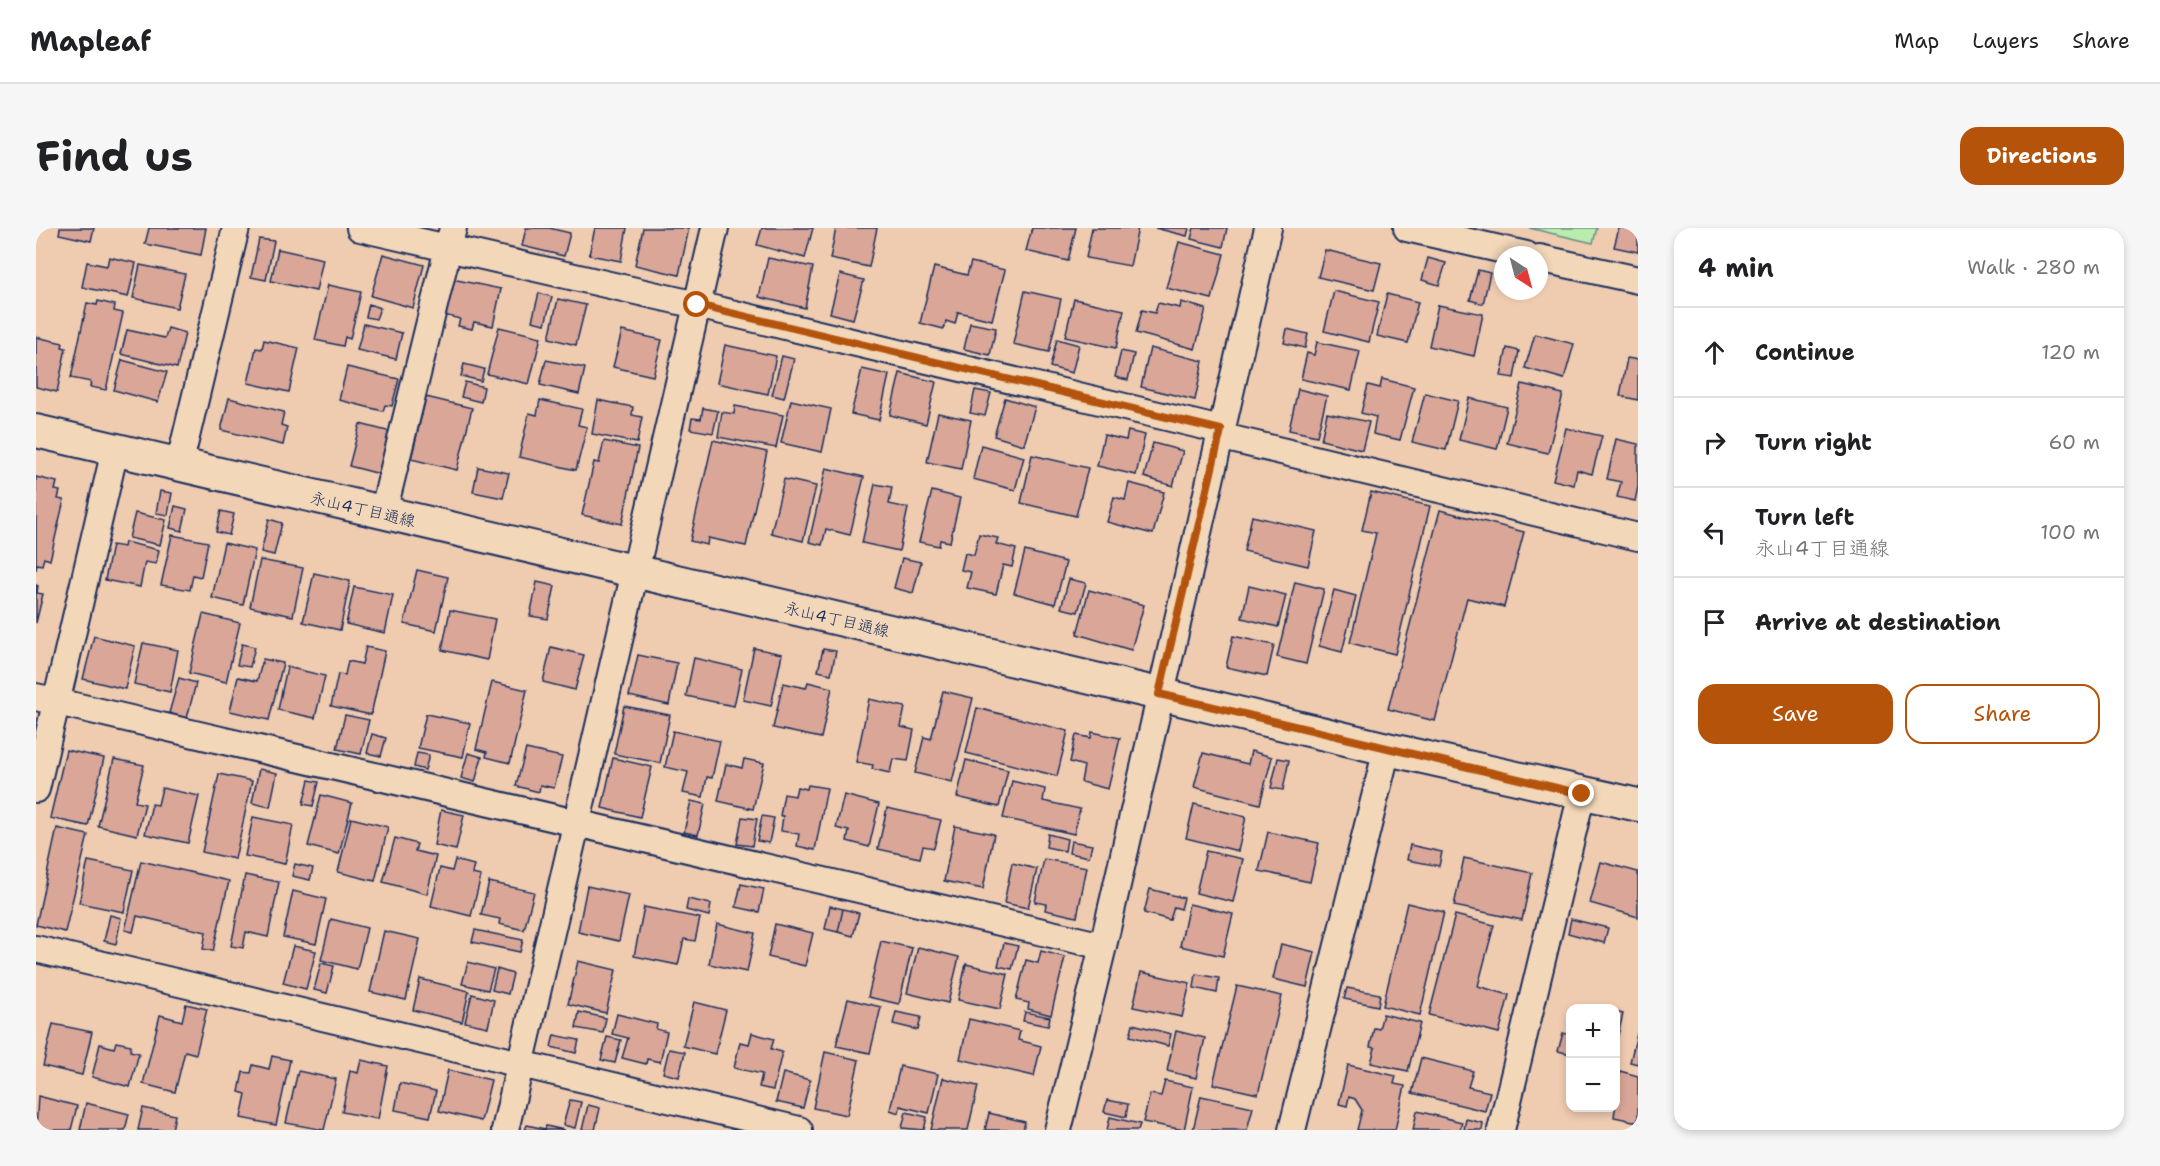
<!DOCTYPE html>
<html lang="en">
<head>
<meta charset="utf-8">
<style>
  body { margin:0; font-family:"Shantell Sans","Klee One",sans-serif; background:#f6f6f6; color:#202124 }
  .controls { position:absolute; right:18px; bottom:18px; display:grid; overflow:hidden; border-radius:12px; box-shadow:0 3px 9px #0003 }
  .controls button { width:54px; height:54px; display:grid; place-items:center; padding:0; border:0; border-bottom:2px solid #e0e0e0; background:#fff; color:#202124; font:30px sans-serif }
  .compass { position:absolute; left:1458px; top:18px; width:54px; height:54px; border-radius:50%; background:#fff; box-shadow:0 3px 9px #0003; rotate:144deg }
  .stop { position:absolute; width:18px; height:18px; margin:-14px; border:4px solid #b45309; border-radius:50%; background:#fff }
  .stop.end { background:#b45309; border-color:#fff; box-shadow:0 2px 6px #0008 }
  .list { margin:0; padding:0; list-style:none }
  h2 { display:flex; justify-content:space-between; align-items:center; height:78px; margin:0; padding:0 24px; font-size:26px }
  h2 small { font-size:20px; font-weight:400; color:#757577 }
  .list li { display:grid; grid-template-columns:39px 1fr auto; gap:18px; align-items:center; box-sizing:border-box; height:90px; padding:0 24px; border-top:2px solid #e0e0e0 }
  .list b { display:block; font-size:22px; white-space:nowrap }
  .list p { margin:0; font-size:20px; white-space:nowrap; color:#757577 }
  .list em { font-size:20px; font-style:normal; color:#757577 }
  .actions { display:flex; gap:12px; padding:18px 24px }
  .actions a { flex:1; padding:14px 0; border:2px solid #b45309; border-radius:18px; text-align:center; font-size:21px; color:#b45309 }
  .actions .main { background:#b45309; color:#fff }
  .icon { flex:none; width:33px; height:33px; fill:none; stroke:currentColor; stroke-width:2; stroke-linecap:round; stroke-linejoin:round }
  .map { position:relative; flex:none; width:1602px; height:902px; overflow:hidden; border-radius:18px }
  header { display:flex; align-items:center; gap:36px; box-sizing:border-box; height:84px; padding:0 30px; background:#fff; border-bottom:2px solid #e0e0e0 }
  header strong { font-size:28px }
  nav { display:flex; gap:33px; margin-inline-start:auto; font-size:21px }
  .intro { display:flex; align-items:center; justify-content:space-between; box-sizing:border-box; height:144px; padding:0 36px }
  h1 { margin:0; font-size:42px }
  .button { padding:15px 27px; border-radius:18px; background:#b45309; color:#fff; font-size:21px; font-weight:700 }
  main { display:flex; gap:36px; padding:0 36px }
  aside { flex:1; background:#fff; border-radius:18px; box-shadow:0 3px 9px #0003 }
  .map>svg:first-child { display:block }
</style>
</head>
<body>
<header>
<strong>Mapleaf</strong>
<nav><a>Map</a><a>Layers</a><a>Share</a></nav>
</header>
<div class="intro"><h1>Find us</h1><a class="button">Directions</a></div>
<main>
<div class="map">
<svg width="1602" height="902" viewBox="0 0 1602 902">
  <rect width="100%" height="100%" fill="#efcbb0"/>
  <filter id="ink" filterUnits="userSpaceOnUse"><feTurbulence type="fractalNoise" baseFrequency=".0167" numOctaves="2"/><feDisplacementMap in="SourceGraphic" scale="12" xChannelSelector="R" yChannelSelector="G"/><feConvolveMatrix kernelMatrix="1 2 1 2 8 2 1 2 1" color-interpolation-filters="sRGB"/></filter>
  <g filter="url(#ink)">
    <path fill="#b9edad" stroke="#6a8e86" stroke-width="1.5" d="M1493,0h68l-4,15z"/>
    <path fill="#d9a698" stroke="#1b2f5e" stroke-width="1.5" d="M24,0h34l-3,13 -32,-7z
      M113,0h57l-5,27 -56,-11z
      M490,0h23l21,5 -6,23 -42,-10z
      M559,0h32l-6,33 -32,-6z
      M607,0h46l-10,47 -44,-10z
      M726,0h51l-8,30 -48,-13z
      M800,0h41l-8,39 -39,-8z
      M996,0h44l-8,33 -42,-10z
      M1056,0h46l-8,38 -44,-8z
      M1119,0h34l-2,8z
      M1158,0h33l-4,19 -32,-8z
      M1583,0h19v24l-24,-5z
      M223,11l15,2 -8,39 -15,-3z
      M1143,14l45,12 -12,45 -46,-11z
      M242,21l45,10 -7,32 -45,-10z
      M1289,22l56,13 -7,27 -56,-13z
      M347,26l41,11 -11,43 -42,-12z
      M73,29l27,6 -8,34 -46,-10 5,-25 20,4z
      M732,30l45,9 -8,41 -46,-11z
      M1392,30l18,5 -7,22 -17,-5z
      M935,34l34,8 -13,50 -34,-8 -3,12 -9,-3 -2,8 -24,-6 14,-56 33,8z
      M104,37l45,9 -8,34 -44,-10z
      M1442,42l12,3 -7,31 -13,-4z
      M804,46l24,6 -11,39 -23,-6z
      M416,51l49,10 -8,37 -19,-4 -2,7 -14,-3 2,-7 -16,-4z
      M292,57l33,7 -11,47 -5,-2 -2,9 -28,-6z
      M989,63l36,8 -12,53 -36,-8z
      M1298,63l45,11 -10,40 -45,-11z
      M503,65l13,4 -7,27 -13,-3z
      M1351,66l31,8 -10,41 -31,-7z
      M522,71l28,6 -10,40 -27,-7z
      M1038,71l50,11 -8,38 -51,-11z
      M62,73l17,4 -1,6 9,2 -17,77 -16,-3 1,-5 -20,-4 16,-75 10,2z
      M1145,74l25,7 -11,40 -59,-16 6,-23 13,3 3,-10 22,5z
      M333,76l11,4 -4,11 -10,-2z
      M1402,77l45,9 -9,42 -45,-10z
      M934,95l26,5 -6,27 -26,-6z
      M328,96l38,9 -6,26 -39,-9z
      M463,99l42,10 -12,47 -42,-10z
      M132,100l17,5 -8,35 -56,-14 6,-24 38,8z
      M1251,101l21,5 -3,14 -21,-5z
      M586,103l40,9 -9,36 -40,-9z
      M1499,106l39,10 -10,35 -39,-11z
      M0,109l27,6 -1,4 4,1 -9,44 -21,-5z
      M1021,111l22,6 -7,28 -22,-6z
      M228,112l35,8 -10,44 -41,-9 8,-35 6,1z
      M1281,114l43,9 -9,39 -50,-11 6,-26 7,2z
      M689,117l51,11 -8,38 -51,-11z
      M1114,120l53,13 -8,39 -54,-13z
      M1471,120l12,3 -5,27 -13,-2z
      M1085,123l13,3 -6,26 -13,-3z
      M746,128l12,3 -10,39 -12,-3z
      M1591,130l11,2v40l-18,-4z
      M86,132l45,12 -9,30 -44,-12z
      M510,132l39,8 -6,26 -39,-9z
      M428,136l20,5 -3,12 -20,-5z
      M311,139l52,12 -7,27 -7,-1 -2,6 -44,-11z
      M826,141l27,6 -10,45 -28,-6z
      M864,145l36,9 -10,42 -36,-9z
      M1346,151l32,8 -14,53 -27,-6 3,-17 -15,-4 7,-28 12,3z
      M429,154l19,5 -3,15 -20,-5z
      M1486,156l41,10 -15,59 -41,-10z
      M1262,161l29,7 -10,40 -28,-6z
      M939,162l16,3 -6,23 -15,-3z
      M1389,165l33,8 -12,49 -34,-8z
      M390,169l46,11 -15,62 -46,-11z
      M193,170l55,14 -3,13 6,2 -4,18 -62,-15z
      M969,170l30,9 -11,38 -30,-9z
      M1433,170l38,9 -10,42 -38,-9z
      M504,172l42,9 -4,16 9,2 -11,43 -57,-13 10,-44 8,2z
      M562,172l35,7 -1,8 10,2 -5,26 -45,-9z
      M755,172l40,9 -9,43 -41,-9z
      M699,178l48,9 -7,33 -58,-11 4,-25 12,2z
      M667,180l15,3 -5,22 -23,-4 2,-11 9,1z
      M902,185l33,7 -10,49 -34,-7z
      M1291,185l42,9 -7,28 -41,-10z
      M324,196l31,8 -11,42 -31,-8z
      M1530,200l36,8 -10,38 -15,-4 -3,15 -21,-5z
      M1092,203l17,4 -9,40 -39,-9 7,-31 22,5z
      M1580,211l22,5v43l-3,14 -18,-4 4,-15 -14,-3z
      M677,212l54,12 -21,94 -38,-8 -1,7 -17,-4z
      M568,213l34,7 -16,76 -40,-9 12,-53 5,1z
      M1117,215l30,8 -10,35 -29,-9z
      M945,217l43,12 -9,33 -42,-11z
      M996,227l56,13 -12,48 -55,-13z
      M442,239l31,6 -6,25 -30,-6z
      M790,240l38,9 -14,58 -24,-6 -4,16 -13,-3z
      M0,249l21,5 -2,8 5,1 -2,8 6,1 -14,60 -6,-2 -2,7 -5,-1 -1,6z
      M748,251l32,7 -13,55 -32,-8z
      M1093,255l35,9 -11,42 -46,-12 7,-25 11,3z
      M839,256l17,3 -3,17 19,4 -9,43 -37,-8z
      M124,263l12,2 -4,22 -12,-2z
      M896,263l28,7 -10,44 -10,-2 -1,6 -20,-4z
      M1335,264l59,14 -35,148 -45,-11 26,-110 -14,-3z
      M139,278l12,3 -5,22 -12,-3z
      M1404,282l84,22 -20,75 -37,-9 -32,123 -47,-12z
      M185,283l13,3 -5,21 -13,-3z
      M99,285l31,7 -6,25 -31,-7z
      M1216,288l64,15 -8,35 -64,-15z
      M233,291l13,4 -8,32 -13,-3z
      M943,306l19,4 -2,6 20,5 -4,18 -9,-2 -7,29 -29,-6 4,-16 -10,-2 4,-17 9,2z
      M136,307l36,7 -7,35 -8,-2 -3,15 -29,-5z
      M89,314l34,8 -3,14 -11,-2 -5,25 -35,-7 7,-35 12,2z
      M188,315l31,7 -12,55 -31,-7z
      M989,323l41,11 -11,42 -41,-11z
      M866,330l19,4 -8,31 -19,-5z
      M224,332l43,8 -10,48 -43,-9z
      M381,342l31,7 -12,54 -32,-7z
      M278,345l36,8 -10,49 -37,-8z
      M1033,351l17,4 -8,29 -17,-4z
      M501,354l18,4 -7,33 -18,-3z
      M1259,354l29,7 -18,75 -29,-7z
      M0,357l2,1 -1,7 6,1 -7,29z
      M1213,358l37,9 -8,32 -36,-9z
      M318,359l39,8 -8,38 -39,-9z
      M1053,362l55,15 -13,45 -54,-16z
      M1298,362l22,6 -14,56 -23,-6z
      M414,382l45,9 -8,41 -45,-10z
      M167,386l37,9 -14,59 -37,-9z
      M58,408l41,10 -10,43 -42,-10z
      M1197,408l41,9 -7,31 -41,-9z
      M107,415l35,7 -8,42 -36,-8z
      M206,416l13,3 -5,20 -13,-2z
      M330,419l19,4 -14,64 -40,-9 7,-32 7,1 3,-14 14,3z
      M515,419l33,8 -9,35 -32,-8z
      M718,420l28,6 -11,52 -28,-6z
      M787,421l13,2 -5,23 -13,-3z
      M602,427l39,8 -8,42 -40,-9z
      M658,430l48,11 -8,37 -48,-10z
      M227,431l20,4 -14,57 -39,-9 8,-34 19,4z
      M251,439l38,9 -10,42 -37,-8z
      M143,450l17,5 -9,35 -18,-5z
      M456,454l35,8 -17,73 -24,-6 1,-5 -11,-3z
      M772,454l24,6 -11,50 -48,-10 10,-45 23,5z
      M907,463l30,7 -21,84 -37,-9 9,-36 7,2z
      M833,471l36,8 -4,20 13,3 -6,31 -15,-2 -3,14 -18,-4 1,-4 -17,-3z
      M588,478l46,9 -10,48 -46,-9z
      M941,480l91,23 -11,45 -91,-23z
      M390,486l44,9 -7,34 -45,-9z
      M309,487l24,5 -8,34 -24,-5z
      M637,503l47,10 -8,37 -5,-1 -4,20 -20,-4 5,-21 -23,-5z
      M1056,504l28,6 -12,51 -27,-7 3,-16 -14,-4 6,-27 15,3z
      M336,506l14,4 -5,18 -14,-3z
      M490,521l36,8 -8,31 -14,-3 -1,7 -23,-6z
      M30,522l38,8 -16,68 -38,-8z
      M1215,523l21,6 -12,47 -66,-17 9,-34 45,11z
      M381,525l12,2 -4,15 -11,-3z
      M432,525l14,4 -7,25 -14,-4z
      M577,530l39,9 -12,50 -38,-9z
      M1242,530l11,2 -6,30 -12,-2z
      M78,531l30,6 -9,37 10,2 -8,31 -39,-9z
      M708,531l20,4 -11,46 -35,-8 8,-37 16,4z
      M930,532l42,10 -9,37 -42,-10z
      M223,541l18,4 -7,34 -18,-4z
      M183,546l33,7 -17,78 -33,-7z
      M273,552l10,2 -6,24 -10,-2z
      M976,553l33,8 -2,12 37,8 -6,25 -71,-16z
      M772,557l19,3 -12,62 -18,-4 2,-12 -18,-3 2,-15h-3l4,-22 11,2 2,-9 10,2z
      M126,560l37,8 -11,47 -43,-9 7,-30 6,1z
      M285,567l31,8 -13,51 -31,-8z
      M808,567l35,9 -10,43 -22,-6 2,-10 -13,-3z
      M655,573l14,3 -7,31 -14,-3z
      M1158,576l52,13 -8,34 -52,-13z
      M851,580l54,12 -7,28 -11,-2 -3,12 -42,-9z
      M405,582l23,5 -8,35 -22,-5z
      M726,588l12,2 -5,25 -12,-2z
      M217,589l40,8 -8,39 -40,-8z
      M706,589l15,2 -5,27 -15,-2z
      M315,590l37,9 -13,54 -37,-9z
      M919,598l39,8 -11,55 -39,-8z
      M21,600l31,7 -23,97 -29,-7z
      M1232,604l51,11 -9,39 -51,-11z
      M1012,606l19,5 -2,12 -19,-4z
      M359,610l22,6 -2,7 21,5 -9,38 -44,-12z
      M1035,613l21,4 -3,12 -20,-4z
      M1374,617l32,7 -3,14 -32,-6z
      M1170,623l37,8 -10,43 -37,-9z
      M1428,630l68,15 -10,47 -68,-14z
      M1008,631l43,8 -10,50 -32,-7 1,-6 -11,-2z
      M419,632l19,5 -2,9 9,2 -10,40 -40,-10 9,-38 12,3z
      M52,633l45,9 -9,42 -45,-9z
      M105,633l88,20 -16,70 -10,-2 3,-17 -69,-16 -4,16 -8,-2z
      M1565,634l37,10v45l-48,-14z
      M976,635l25,6 -9,39 -24,-5z
      M259,636l18,4 -3,12 -18,-4z
      M209,647l34,7 -11,55 -22,-5 -3,16 -12,-2z
      M453,654l45,10 -10,38 -25,-6 1,-5 -19,-4z
      M705,656l23,5 -5,23 -23,-5z
      M551,658l42,9 -10,46 -41,-9z
      M1114,661l34,9 -3,11 -7,-2 -4,13 -26,-7z
      M257,663l33,8 -10,45 -33,-7z
      M652,671l23,5 -2,12 -23,-6z
      M1371,675l37,9 -24,103 -37,-9z
      M1153,676l44,10 -10,42 -43,-10z
      M794,678l13,3 -5,23 -13,-3z
      M608,679l56,11 -5,23 -11,-2 -6,26 -44,-9z
      M807,681l16,4 -6,23 -15,-4z
      M74,687l11,3 -5,26 -12,-3z
      M1419,687l39,10 -16,61 31,9 -10,38 -70,-18z
      M295,691l36,9 -10,41 -36,-9z
      M1535,691l37,9 -4,15 -36,-10z
      M681,696l38,9 -8,39 -38,-8z
      M739,696l38,9 -8,33 -37,-9z
      M439,702l48,10 -3,12 -48,-10z
      M348,703l36,8 -14,61 -36,-8z
      M845,713l31,7 -13,56 -31,-7z
      M968,715l14,3 -6,23 -14,-3z
      M1245,716l34,8 -8,35 -34,-8z
      M257,718l23,5 -10,38 -23,-6z
      M882,719l41,10 -11,46 -41,-10z
      M1005,723l24,6 -14,58 -23,-6 1,-6 -13,-3 10,-40 12,3z
      M542,733l38,9 -10,43 -38,-9z
      M432,734l26,7 -6,21 -26,-6z
      M285,735l13,3 -7,27 -13,-3z
      M930,736l42,10 -8,35 -42,-9z
      M461,741l16,5 -5,20 -16,-4z
      M1105,744l49,11 -8,34 -49,-10z
      M1160,746l23,4 -2,15 -23,-5z
      M384,751l49,12 -7,31 -49,-12z
      M1201,758l45,10 -24,98 -45,-10z
      M1311,760l33,6 -2,12 -34,-7z
      M436,766l22,6 -6,27 -23,-5z
      M812,771l33,8 -11,46 -34,-7z
      M658,774l32,8 -11,44 -32,-8z
      M150,776l21,5 -11,45 -11,-3 -10,41 -32,-8 17,-69 22,6z
      M543,784l27,6 -3,15 -27,-5z
      M860,784l25,5 -3,13 -25,-6z
      M989,784l25,5 -2,9 -25,-5z
      M1580,784l7,2 -7,30z
      M581,786l40,10 -1,5 11,3 -7,30 -13,-3 -1,5 -24,-6 6,-20 -16,-4z
      M1347,786l37,9 -12,48 -37,-8 4,-15 -5,-1 4,-19 5,1z
      M933,791l51,12 -2,9 23,6 -7,30 -74,-17z
      M17,796l39,8 -10,43 -39,-9z
      M1097,796l38,10 -3,12 -38,-10z
      M1602,802v34l-8,-2z
      M1140,803l29,7 -9,40 -29,-7z
      M716,805l22,6 -3,10 11,3 -9,38 -14,-3 3,-13 -28,-6 6,-26 9,2z
      M1527,805l7,2v19l-12,-3z
      M518,807l25,5 -3,13 -25,-6z
      M571,809l14,3 -6,23 -14,-3z
      M80,814l15,3 -1,6 9,2 -9,34 -38,-10 8,-33 14,4z
      M633,821l16,3 -6,25 -16,-4z
      M789,824l34,8 -12,55 -34,-7z
      M236,828l18,4 -14,65 -35,-7 5,-24 -7,-2 4,-20 8,1 2,-8 16,4z
      M1385,830l52,13 -5,16 22,5 -5,19 -73,-18z
      M325,832l27,6 -10,53 -36,-7 8,-41 8,2z
      M1312,837l48,11 -2,8 11,2 -10,44h-38l5,-20 -7,-11 -6,-2 -2,9 -8,-2z
      M864,838l38,8 -9,39 -29,-7 -1,7 -9,-3z
      M412,842l43,10 -10,41 -42,-10z
      M262,843l38,8 -12,51 -38,-7z
      M1584,843l18,5v46l-24,-5z
      M747,845l27,7 -7,28 -27,-6z
      M907,850l35,8 -10,44h-37z
      M1129,853l28,6 -9,43 -41,-8 7,-28 11,2z
      M364,855l36,8 -6,26 -35,-7z
      M2,868l39,10 -6,24h-35z
      M1165,868l52,11 -6,23h-54z
      M534,872l11,2 -6,26 -12,-3z
      M1071,872l21,4 -2,13 -22,-5z
      M50,875l43,11 -4,16h-45z
      M552,877l12,3 -5,22h-13z
      M107,880l32,7 -3,15h-34z
      M1381,883l45,11 -2,8h-47z
      M870,884l21,5 -3,13 -22,-2z
      M953,885l36,9 -2,8h-38z
      M1074,889l30,7 -2,6h-31z
      M1430,891l17,4 -1,7h-18z
      M491,897l18,4 1,-3 18,4h-39z"/>
    <g fill="none" stroke-linecap="round" stroke-linejoin="round">
      <g stroke="#1b2f5e" stroke-width="30">
        <path id="minor" d="M324,0l337,77 524,125
          M1371,0l119,27
          M1503,30l99,22
          M1183,208l419,101
          M143,238l57,-238
          M347,285l70,-285
          M0,469l1067,249
          M0,561l79,-339
          M0,721l763,181
          M469,902l210,-902
          M1022,902l45,-184 165,-718
          M1256,902l95,-381
          M1465,902l81,-337"/>
      </g>
      <g stroke="#1b2f5e" stroke-width="36">
        <path id="tertiary" d="M0,203l1123,263 228,55 251,56"/>
      </g>
      <use href="#minor" stroke="#f3d7b9" stroke-width="26"/>
      <use href="#tertiary" stroke="#f3d7b9" stroke-width="32"/>
    </g>
  </g>
  <g fill="none" stroke-linecap="round" stroke-linejoin="round" filter="url(#ink)">
    <path stroke="#b45309" stroke-width="8" d="M661,77l524,125 -62,264 423,100"/>
  </g>
  <g text-anchor="middle" stroke-width="6" stroke-linejoin="round" paint-order="stroke">
    <g font-size="16" fill="#1b2f5e" stroke="#f3d7b9">
      <text transform="translate(327 281) rotate(13)" y="6">永山4丁目通線</text>
      <text transform="translate(801 391) rotate(13)" y="6">永山4丁目通線</text>
    </g>
  </g>
</svg>
<div class="controls">
<button>+</button>
<button>−</button>
</div>
<svg class="compass" viewBox="-18 -18 36 36"><path d="M0-13l5 13h-10z" fill="#e53935"/><path d="M0 13l5-13h-10z" fill="#757577"/></svg>
<div class="stop" style="left:661px;top:77px"></div>
<div class="stop end" style="left:1546px;top:566px"></div>
</div>
<aside>
<h2>4 min<small>Walk · 280 m</small></h2>
<ul class="list">
<li><svg class="icon" aria-label="ahead" viewBox="0 0 24 24"><path d="M12 20V5M6 11l6-6 6 6"/></svg><div><b>Continue</b></div><em>120 m</em></li>
<li><svg class="icon" aria-label="right" viewBox="0 0 24 24"><path d="M7 20v-9h11M14 6l5 5-5 5"/></svg><div><b>Turn right</b></div><em>60 m</em></li>
<li><svg class="icon" aria-label="left" viewBox="0 0 24 24"><path d="M17 20v-9H6M10 6l-5 5 5 5"/></svg><div><b>Turn left</b><p>永山4丁目通線</p></div><em>100 m</em></li>
<li><svg class="icon" aria-label="arrive" viewBox="0 0 24 24"><path d="M6 21V4h12l-3 4 3 4H6"/></svg><div><b>Arrive at destination</b></div></li>
</ul>
<div class="actions"><a class="main">Save</a><a>Share</a></div>
</aside>
</main>
</body>
</html>
